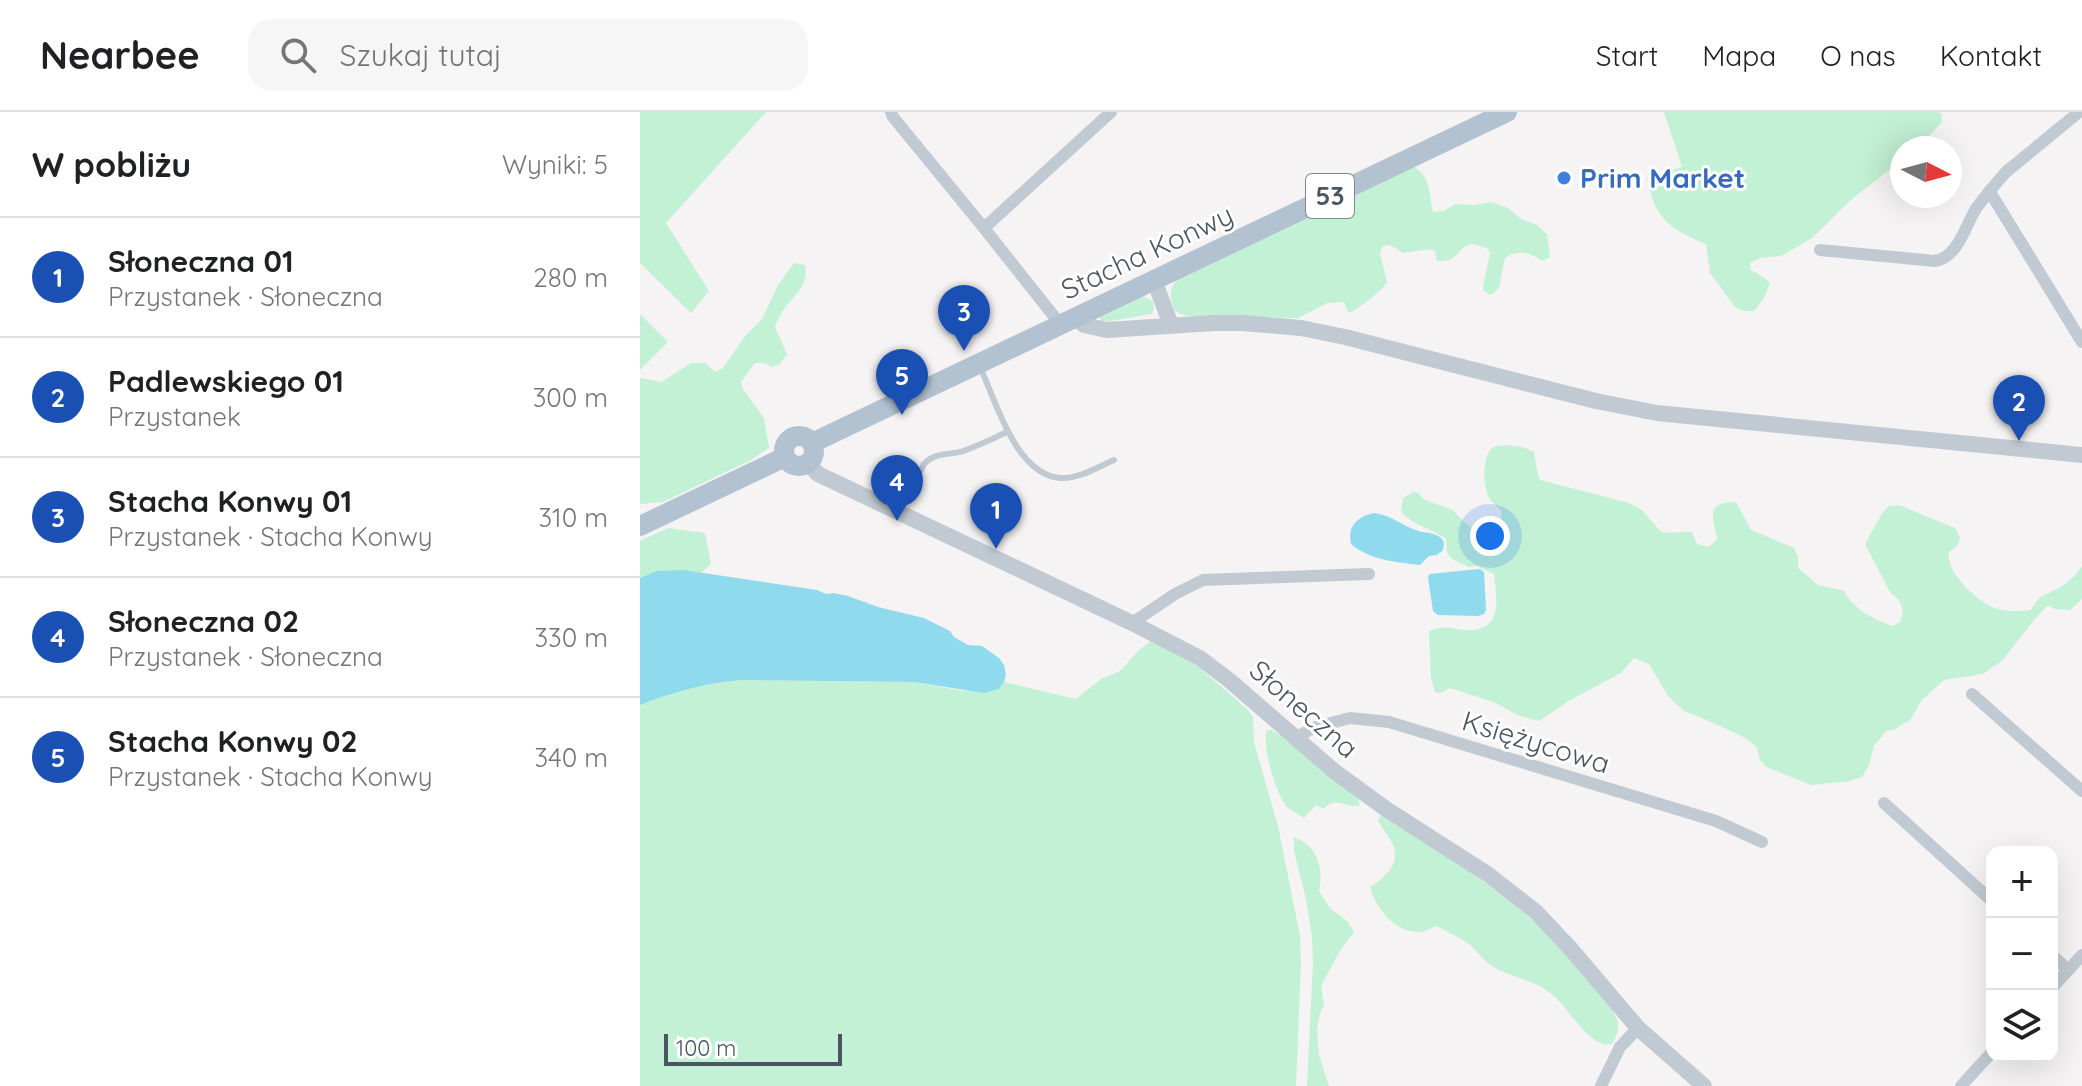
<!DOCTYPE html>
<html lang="pl">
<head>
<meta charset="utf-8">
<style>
  body { margin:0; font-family:Quicksand,sans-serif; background:#f6f6f6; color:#202124 }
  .controls { position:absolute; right:24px; bottom:24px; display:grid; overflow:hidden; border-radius:16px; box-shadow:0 8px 32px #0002 }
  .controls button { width:72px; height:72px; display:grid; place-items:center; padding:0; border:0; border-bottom:2px solid #e0e0e0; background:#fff; color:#202124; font:40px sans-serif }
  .compass { position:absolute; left:1250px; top:24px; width:72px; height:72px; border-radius:50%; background:#fff; box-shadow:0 8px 32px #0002; rotate:96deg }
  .scale { position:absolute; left:24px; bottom:20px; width:178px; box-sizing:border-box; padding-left:8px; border:4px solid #4a5661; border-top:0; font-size:22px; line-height:28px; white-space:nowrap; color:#4a5661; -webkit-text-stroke:6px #fff; paint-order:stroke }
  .you { position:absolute; left:850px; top:424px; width:28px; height:28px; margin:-20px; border:6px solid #fff; border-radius:50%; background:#1a73e8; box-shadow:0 0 0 12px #1a73e833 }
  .badge { display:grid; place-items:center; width:52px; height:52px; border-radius:50%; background:#1a73e8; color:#fff; font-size:26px; font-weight:700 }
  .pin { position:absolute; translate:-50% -66px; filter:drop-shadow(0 2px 4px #0008) }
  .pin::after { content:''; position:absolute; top:42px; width:28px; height:24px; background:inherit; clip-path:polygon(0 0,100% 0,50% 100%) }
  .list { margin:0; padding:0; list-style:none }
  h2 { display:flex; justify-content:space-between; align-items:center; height:104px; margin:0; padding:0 32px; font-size:34px }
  h2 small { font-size:26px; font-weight:400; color:#757577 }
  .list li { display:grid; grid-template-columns:52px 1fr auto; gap:24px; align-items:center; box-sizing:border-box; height:120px; padding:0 32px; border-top:2px solid #e0e0e0 }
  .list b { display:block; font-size:30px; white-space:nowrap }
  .list p { margin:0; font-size:26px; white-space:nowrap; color:#757577 }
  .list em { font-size:26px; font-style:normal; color:#757577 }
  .icon { flex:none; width:44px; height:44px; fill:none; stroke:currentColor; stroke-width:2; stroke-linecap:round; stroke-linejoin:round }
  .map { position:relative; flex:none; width:1442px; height:974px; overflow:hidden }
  header { display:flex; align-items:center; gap:48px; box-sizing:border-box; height:112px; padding:0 40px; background:#fff; border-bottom:2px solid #e0e0e0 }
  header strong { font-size:38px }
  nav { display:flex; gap:44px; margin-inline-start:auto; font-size:28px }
  .search { width:560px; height:72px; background:#f6f6f6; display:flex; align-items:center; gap:20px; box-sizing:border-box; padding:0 28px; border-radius:24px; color:#757577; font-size:30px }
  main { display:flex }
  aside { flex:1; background:#fff }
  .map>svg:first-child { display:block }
</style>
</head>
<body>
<header>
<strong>Nearbee</strong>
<div class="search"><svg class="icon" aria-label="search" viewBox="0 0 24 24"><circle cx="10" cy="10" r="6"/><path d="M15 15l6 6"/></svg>Szukaj tutaj</div>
<nav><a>Start</a><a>Mapa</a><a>O nas</a><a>Kontakt</a></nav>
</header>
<main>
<aside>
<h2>W pobliżu<small>Wyniki: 5</small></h2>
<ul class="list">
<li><span class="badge" style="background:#1a4fb4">1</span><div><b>Słoneczna 01</b><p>Przystanek · Słoneczna</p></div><em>280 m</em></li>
<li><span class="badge" style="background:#1a4fb4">2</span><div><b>Padlewskiego 01</b><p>Przystanek</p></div><em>300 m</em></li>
<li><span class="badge" style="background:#1a4fb4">3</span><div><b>Stacha Konwy 01</b><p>Przystanek · Stacha Konwy</p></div><em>310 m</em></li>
<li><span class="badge" style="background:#1a4fb4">4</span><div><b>Słoneczna 02</b><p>Przystanek · Słoneczna</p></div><em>330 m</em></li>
<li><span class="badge" style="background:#1a4fb4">5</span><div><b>Stacha Konwy 02</b><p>Przystanek · Stacha Konwy</p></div><em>340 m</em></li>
</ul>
</aside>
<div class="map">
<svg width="1442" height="974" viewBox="0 0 1442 974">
  <rect width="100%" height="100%" fill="#f5f3f3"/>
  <path fill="#c3f1d5" d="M0,0h126l-100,111 43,68 -18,22 -51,-50z
    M1024,0h274l3,1 1,9 -24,26h-16v12l-50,39 -40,39 -31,18 -21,2 -10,5 1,7 12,7 7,6 -6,15 -10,13h-11l-8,-4 -25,-34 -4,-29c-37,-15 -52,-26 -59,-67l35,-10z
    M774,55c17,9 15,27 19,45l11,-1 11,-7 19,1 17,-3 17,6 13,11 16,6 10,9 3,23 -8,4c-11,-8 -24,-12 -37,-3l-6,30 -8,7 -7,-4 -1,-5 7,-33 -3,-5c-1,0 -13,-4 -14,-4 -17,1 -12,19 -36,17l-2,-10 -4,-2 -28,4 -13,-8 -7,1 -3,7 7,29c-6,10 -25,23 -35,30h-4l-4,-10 -17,1 -29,15 -112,-2 -11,-5c-6,-14 -6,-22 3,-33z
    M154,151l11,2c4,17 -7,27 -17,39 -6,6 -10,15 -13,23l12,27 -7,10 -8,3 -8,-4h-9l-14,19 2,7 21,29 5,30 -18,12 -88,42 -23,2v-126l21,4 30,-19h14l10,9 8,-4 22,-32 17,-17 16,-34z
    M500,183l13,6 1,7 -2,6c-15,2 -39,8 -51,7l-2,-4z
    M0,202l28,28 -28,28z
    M864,333l19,2 11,5 3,19 3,9 89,23 13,7 19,22c11,2 20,-1 31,0l5,12 12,3 8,-8c-3,-23 -14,-36 19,-37l15,28 43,18 4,9v11l20,17 26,6c11,19 28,28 49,35l7,-4 3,-12 -4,-10 -9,-8 -25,-48 18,-32 6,-6 10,-1 56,23 5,9 -2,8 -9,7c-4,21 31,52 49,57 11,3 22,2 33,1 9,-16 11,-13 26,-21 10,-5 19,-14 25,-23v33l-12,11 -15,-1 -7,-4 -14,15 -32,41 -19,13 -39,6 -22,20 -12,20 -16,10 -8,1 -12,15 -5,19 -7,12 -12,4 -39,4 -45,-18 -6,-7 -4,-14 -13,-9 -36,-17 -23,-9 -16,-15 -19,-32 -15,-6 -13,15 -54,29 -28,19 -22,-6 -21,-12 -46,-15 -9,5 -6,-1 -4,-14 -2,-47c22,-8 26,1 44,-1 31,-3 23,-36 21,-56l-17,-8 -8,1 -17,-8 -5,-6 -1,-14c-15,-11 -32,-13 -45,-27l2,-14 10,-6 5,1 7,7 28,10 10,11 16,13 12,-1 9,-6 2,-15c-4,-5 -10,-10 -13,-14 -6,-11 -7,-42 3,-50 4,-3 8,-2 12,-3z
    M28,416l37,5 6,31 -10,9c-22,-3 -40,-3 -61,5v-37z
    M511,529l42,21 55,48 5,7 1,25 24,84 22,110 1,26 -5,124h-656v-381c34,-13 65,-22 101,-25l173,2 49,9 36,-2 5,-7 72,17 25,-20 19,-8 18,-20z
    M631,618l9,5 78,63 2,7c-13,5 -25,-11 -36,4l-8,-4 -12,13c-5,-4 -13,-7 -17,-11 -12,-14 -24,-59 -21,-76z
    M741,703c54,34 109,67 157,110 28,25 50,56 74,84 8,15 9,19 0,35 -22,4 -41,-32 -55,-45 -19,-19 -38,-19 -60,-30 -11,-5 -19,-17 -28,-25 -10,-7 -22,-12 -32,-18 -6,2 -12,6 -18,6 -25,0 -43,-24 -49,-45 16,-10 32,-25 22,-44 -4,-9 -10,-14 -14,-23z
    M654,725c23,9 30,30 25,54l11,17 17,13 7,11 -13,17 -20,37 3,19 -4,8 -3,17 2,25 10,31h-22l6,-124 -1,-26 -7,-41 -11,-44z"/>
  <path fill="#90daee" d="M734,401c18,2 31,15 48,19 7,1 13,1 19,6 4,5 3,6 2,12l-6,5 -8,1 -9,9c-24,-3 -51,-5 -69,-21 -4,-18 6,-27 23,-31z
    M840,457l4,3 2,38 -2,4 -6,2 -40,-1 -5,-4 -5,-33 1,-4z
    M43,458l134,20 9,4 7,-1 15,3 30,11 46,11 26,13 4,6 14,8 14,1 17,12 5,7 2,10 -2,7 -5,7 -15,4 -70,-11 -173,-2c-36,3 -67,12 -101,25v-127l17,-7z"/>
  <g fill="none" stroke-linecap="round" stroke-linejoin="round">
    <path stroke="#c1cad2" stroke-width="6" d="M340,255c16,34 36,109 81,111 17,1 37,-11 53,-18
      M260,400l24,-48c12,-13 27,-8 42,-14 14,-5 28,-12 41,-18"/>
    <path stroke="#c1cad2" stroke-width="12" d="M251,0l2,5 91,111 76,96
      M1350,80l92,150
      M344,116l127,-116
      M1180,138l115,11c24,-4 30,-36 42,-54 9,-12 19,-24 29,-35l73,-60
      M492,511l43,-29 28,-14 166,-6
      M1332,582l110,97
      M654,626l22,-11 34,-9 39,4 327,99 46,21
      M1244,691l108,98
      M1412,843l16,15
      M1412,876l30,-33
      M961,974l19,-39 18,-19
      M1321,974l31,-34"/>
    <path stroke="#c1cad2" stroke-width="16" d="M514,168l17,45
      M435,205l9,8 23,5 107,-7h29l58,5 44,9 251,64 61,12 425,42
      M168,351l10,11 314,149 68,35 29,22 105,91 52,38 103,66 47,37 34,36 68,80 66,58"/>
    <path stroke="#b3c2d1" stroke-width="20" d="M144 339a15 15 0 1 1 30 0a15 15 0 1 1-30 0Z
      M172,331l695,-331
      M0,414l145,-69"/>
  </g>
  <circle fill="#3f7fe0" stroke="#fff" stroke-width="3" cx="924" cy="66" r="8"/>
  <g text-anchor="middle" stroke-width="6" stroke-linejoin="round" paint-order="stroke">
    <rect fill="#fff" stroke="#808990" stroke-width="2" x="666" y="62" width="48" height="44" rx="6"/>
    <g font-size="26" font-weight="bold" fill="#4a5661">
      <text x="690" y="93">53</text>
    </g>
    <g font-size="28" font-weight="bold" fill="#366cbe" stroke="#fff" text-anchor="start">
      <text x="940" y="76">Prim Market</text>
    </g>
    <g font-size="28" fill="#4a5661" stroke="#fff">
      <text transform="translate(507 140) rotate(-25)" y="10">Stacha Konwy</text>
      <text transform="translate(664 597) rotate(41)" y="10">Słoneczna</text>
      <text transform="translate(896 630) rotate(17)" y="10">Księżycowa</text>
    </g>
  </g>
</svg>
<div class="controls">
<button>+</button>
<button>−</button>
<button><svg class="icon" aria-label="layers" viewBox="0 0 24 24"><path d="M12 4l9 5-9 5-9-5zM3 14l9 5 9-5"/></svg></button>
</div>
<svg class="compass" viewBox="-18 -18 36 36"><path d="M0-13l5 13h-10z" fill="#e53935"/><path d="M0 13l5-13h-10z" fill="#757577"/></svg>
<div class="scale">100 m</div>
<div class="you"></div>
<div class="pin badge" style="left:356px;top:437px;background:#1a4fb4">1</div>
<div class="pin badge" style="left:1379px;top:329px;background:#1a4fb4">2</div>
<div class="pin badge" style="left:324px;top:239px;background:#1a4fb4">3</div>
<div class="pin badge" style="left:257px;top:409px;background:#1a4fb4">4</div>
<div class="pin badge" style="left:262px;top:303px;background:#1a4fb4">5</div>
</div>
</main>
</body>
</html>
